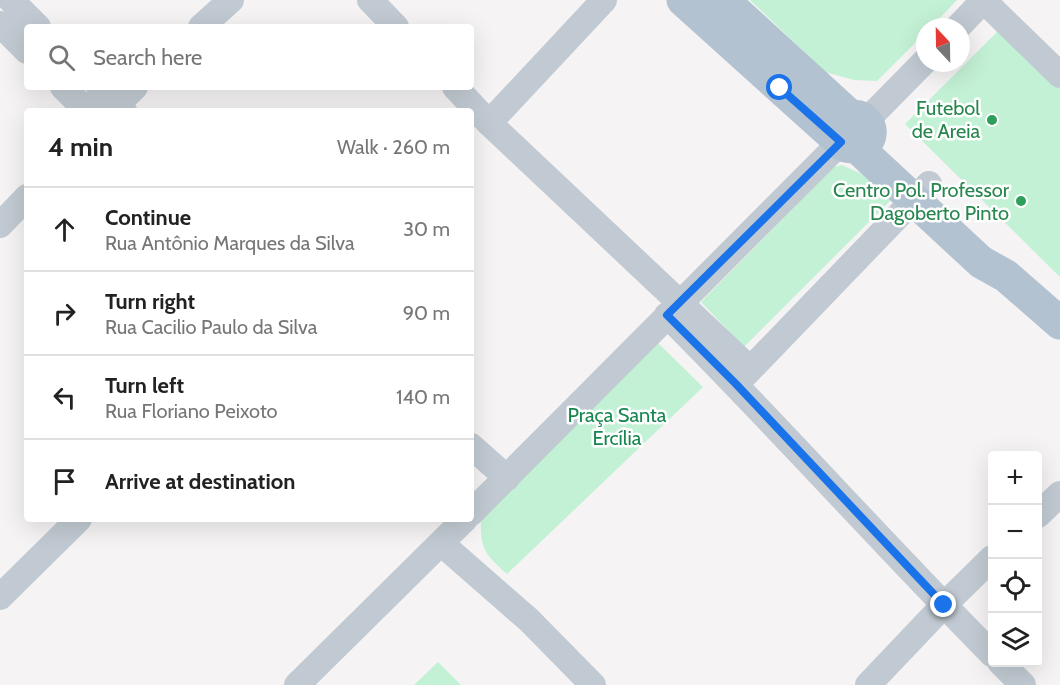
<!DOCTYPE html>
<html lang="en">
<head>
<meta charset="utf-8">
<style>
  body { margin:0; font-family:Cabin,sans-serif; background:#f2f2f2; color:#222 }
  .controls { position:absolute; right:18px; bottom:18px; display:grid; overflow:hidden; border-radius:6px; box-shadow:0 6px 24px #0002 }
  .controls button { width:54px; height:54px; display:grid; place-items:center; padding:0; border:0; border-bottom:2px solid #e0e0e0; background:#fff; color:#222; font:30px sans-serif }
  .compass { position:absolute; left:916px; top:18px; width:54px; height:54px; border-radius:50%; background:#fff; box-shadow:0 6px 24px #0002; rotate:338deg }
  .stop { position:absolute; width:18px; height:18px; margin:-14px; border:4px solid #1a73e8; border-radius:50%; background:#fff }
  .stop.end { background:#1a73e8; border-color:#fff; box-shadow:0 2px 6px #0008 }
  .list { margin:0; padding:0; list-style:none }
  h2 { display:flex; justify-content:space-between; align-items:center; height:78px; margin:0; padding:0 24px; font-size:26px }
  h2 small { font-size:20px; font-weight:400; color:#767676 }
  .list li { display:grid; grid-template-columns:39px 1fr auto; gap:18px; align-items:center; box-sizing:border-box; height:84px; padding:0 24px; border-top:2px solid #e0e0e0 }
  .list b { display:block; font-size:22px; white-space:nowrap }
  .list p { margin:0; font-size:20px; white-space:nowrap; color:#767676 }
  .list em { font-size:20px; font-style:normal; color:#767676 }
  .icon { flex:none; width:33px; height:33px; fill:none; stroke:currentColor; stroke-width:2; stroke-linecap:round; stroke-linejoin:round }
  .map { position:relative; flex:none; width:1060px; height:685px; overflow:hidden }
  .search { position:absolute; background:#fff; box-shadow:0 6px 24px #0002; left:24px; top:24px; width:450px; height:66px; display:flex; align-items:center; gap:15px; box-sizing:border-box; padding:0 21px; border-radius:6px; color:#767676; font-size:22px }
  .panel { position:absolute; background:#fff; box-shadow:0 6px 24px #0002; left:24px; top:108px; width:450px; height:414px; border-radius:6px }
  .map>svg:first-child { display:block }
</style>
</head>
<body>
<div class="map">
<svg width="1060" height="685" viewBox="0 0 1060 685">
  <rect width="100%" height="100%" fill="#f5f3f3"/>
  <path fill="#c3f1d5" d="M750,0h207l-26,27h-6v6l-48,48 -23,-1 -29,-8z
    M1006,23l54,50v204l-155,-153z
    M842,165l58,26 -156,156 -43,-45 133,-135z
    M658,343l45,44 -196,187c-23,-21 -27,-25 -26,-57z
    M438,662l23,23h-47z"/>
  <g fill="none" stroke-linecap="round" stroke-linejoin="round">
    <path stroke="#c1cad2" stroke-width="26" d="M11,0l27,27
      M370,0l26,27
      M983,0l77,75
      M0,24l27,27
      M201,27l30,-27
      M958,27l26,-27
      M63,87l24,24
      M99,87l25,24
      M455,87l34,36 261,246
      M110,111l25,-24
      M866,121l59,-60
      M489,123l115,-123
      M0,225l27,-28
      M667,315c111,111 215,228 325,339
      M739,381l190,-197
      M471,446l36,32
      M471,513l370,-371
      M1038,515l22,-21
      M442,544l87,76 64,65
      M0,597l79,-78
      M1000,662l23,23
      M297,685l168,-166
      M868,685l76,-80 48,-47"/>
    <path stroke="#b3c2d1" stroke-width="33" d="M683,0l162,146 13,2c30,-14 -3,-50 -19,-20v11
      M723,0l128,117
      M858,148l123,114 25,14 54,47"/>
  </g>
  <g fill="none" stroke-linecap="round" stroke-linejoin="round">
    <path stroke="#1a73e8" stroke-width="8" d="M780,88l61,54 -174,173 69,69 208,221"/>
  </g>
  <g fill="#2e9e5b" stroke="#fff" stroke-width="2">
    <circle cx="992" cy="120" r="6"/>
    <circle cx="1021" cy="201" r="6"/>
  </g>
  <g text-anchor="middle" stroke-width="5" stroke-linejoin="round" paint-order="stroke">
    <g font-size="20" fill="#27864d" stroke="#fff" text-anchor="end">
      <text x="980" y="115">Futebol<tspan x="980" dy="23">de Areia</tspan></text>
      <text x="1009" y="197">Centro Pol. Professor<tspan x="1009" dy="23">Dagoberto Pinto</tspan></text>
    </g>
    <g font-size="20" fill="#17864f" stroke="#fff">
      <text x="617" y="422">Praça Santa<tspan x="617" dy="23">Ercília</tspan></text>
    </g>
  </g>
</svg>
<div class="controls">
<button>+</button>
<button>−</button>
<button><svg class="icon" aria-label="locate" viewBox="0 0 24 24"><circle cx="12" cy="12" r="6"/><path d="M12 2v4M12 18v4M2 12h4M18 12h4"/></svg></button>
<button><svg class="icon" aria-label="layers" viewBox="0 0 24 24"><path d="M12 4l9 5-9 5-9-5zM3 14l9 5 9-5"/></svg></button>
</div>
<svg class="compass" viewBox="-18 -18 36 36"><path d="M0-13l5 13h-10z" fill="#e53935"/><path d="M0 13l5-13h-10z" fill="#767676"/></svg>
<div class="stop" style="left:780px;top:88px"></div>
<div class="stop end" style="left:944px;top:605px"></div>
<div class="search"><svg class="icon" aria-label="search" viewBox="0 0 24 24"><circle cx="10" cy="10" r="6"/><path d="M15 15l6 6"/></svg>Search here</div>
<section class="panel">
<h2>4 min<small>Walk · 260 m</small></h2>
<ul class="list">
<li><svg class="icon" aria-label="ahead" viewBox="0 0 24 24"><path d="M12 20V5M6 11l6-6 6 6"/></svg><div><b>Continue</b><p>Rua Antônio Marques da Silva</p></div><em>30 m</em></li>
<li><svg class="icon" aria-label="right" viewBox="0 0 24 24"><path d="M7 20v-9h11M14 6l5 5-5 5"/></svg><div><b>Turn right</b><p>Rua Cacilio Paulo da Silva</p></div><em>90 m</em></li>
<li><svg class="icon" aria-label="left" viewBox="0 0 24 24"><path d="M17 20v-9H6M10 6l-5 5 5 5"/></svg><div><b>Turn left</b><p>Rua Floriano Peixoto</p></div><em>140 m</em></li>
<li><svg class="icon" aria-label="arrive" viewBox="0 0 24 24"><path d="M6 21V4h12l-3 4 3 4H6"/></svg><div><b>Arrive at destination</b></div></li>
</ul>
</section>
</div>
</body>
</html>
